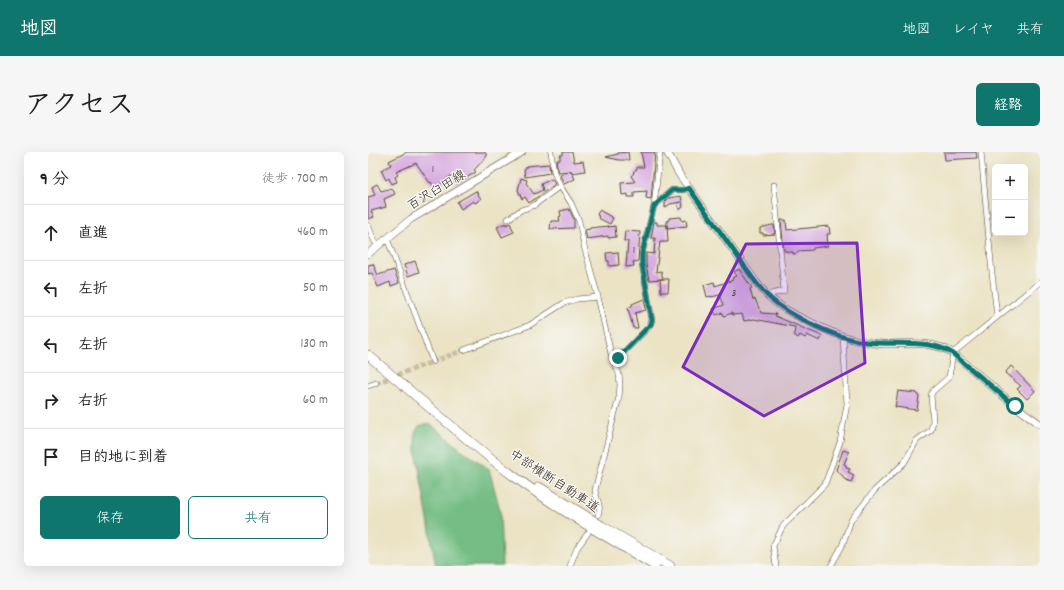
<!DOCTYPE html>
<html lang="ja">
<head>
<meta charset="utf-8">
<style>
  body { margin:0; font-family:Dekko,"Klee One",sans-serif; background:#f6f6f6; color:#202124 }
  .controls { position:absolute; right:12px; top:12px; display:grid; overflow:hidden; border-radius:6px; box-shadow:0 4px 16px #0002 }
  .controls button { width:36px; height:36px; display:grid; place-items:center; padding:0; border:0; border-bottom:1px solid #e0e0e0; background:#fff; color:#202124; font:20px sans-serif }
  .stop { position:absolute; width:12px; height:12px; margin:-9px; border:3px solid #0f766e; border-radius:50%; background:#fff }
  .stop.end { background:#0f766e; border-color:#fff; box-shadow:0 1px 4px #0008 }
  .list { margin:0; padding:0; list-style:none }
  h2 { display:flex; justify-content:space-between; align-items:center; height:52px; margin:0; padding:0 16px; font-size:17px }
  h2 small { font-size:13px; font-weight:400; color:#757577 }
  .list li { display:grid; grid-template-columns:26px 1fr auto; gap:12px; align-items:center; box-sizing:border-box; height:56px; padding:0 16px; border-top:1px solid #e0e0e0 }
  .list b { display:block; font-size:15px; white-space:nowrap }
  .list em { font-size:13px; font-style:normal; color:#757577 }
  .actions { display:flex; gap:8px; padding:12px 16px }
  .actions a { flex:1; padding:9px 0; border:1px solid #0f766e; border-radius:6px; text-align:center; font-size:14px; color:#0f766e }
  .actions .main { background:#0f766e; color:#fff }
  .icon { flex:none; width:22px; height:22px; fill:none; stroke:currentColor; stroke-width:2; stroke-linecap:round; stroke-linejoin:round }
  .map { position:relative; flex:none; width:672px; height:414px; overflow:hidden; border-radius:6px }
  header { display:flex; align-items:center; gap:24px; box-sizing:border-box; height:56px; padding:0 20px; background:#0f766e; color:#fff }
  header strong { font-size:19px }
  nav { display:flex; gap:22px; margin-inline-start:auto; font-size:14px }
  .intro { display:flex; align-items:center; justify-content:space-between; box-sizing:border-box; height:96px; padding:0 24px }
  h1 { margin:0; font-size:28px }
  .button { padding:10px 18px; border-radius:6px; background:#0f766e; color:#fff; font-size:14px; font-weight:700 }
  main { display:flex; gap:24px; padding:0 24px }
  aside { flex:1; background:#fff; border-radius:6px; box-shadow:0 4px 16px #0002 }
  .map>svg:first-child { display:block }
</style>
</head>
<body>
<header>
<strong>地図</strong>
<nav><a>地図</a><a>レイヤ</a><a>共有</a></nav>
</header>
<div class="intro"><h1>アクセス</h1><a class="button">経路</a></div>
<main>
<aside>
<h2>9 分<small>徒歩 · 700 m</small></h2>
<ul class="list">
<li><svg class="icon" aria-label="ahead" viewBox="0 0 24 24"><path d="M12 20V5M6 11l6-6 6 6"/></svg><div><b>直進</b></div><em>460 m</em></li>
<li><svg class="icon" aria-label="left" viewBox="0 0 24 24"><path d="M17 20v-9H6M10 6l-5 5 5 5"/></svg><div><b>左折</b></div><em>50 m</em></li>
<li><svg class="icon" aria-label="left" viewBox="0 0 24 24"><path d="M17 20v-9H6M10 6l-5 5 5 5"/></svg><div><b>左折</b></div><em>130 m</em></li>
<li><svg class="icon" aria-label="right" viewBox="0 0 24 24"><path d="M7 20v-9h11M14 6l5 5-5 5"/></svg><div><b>右折</b></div><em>60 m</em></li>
<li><svg class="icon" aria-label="arrive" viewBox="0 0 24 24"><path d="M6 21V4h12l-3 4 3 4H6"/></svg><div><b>目的地に到着</b></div></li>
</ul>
<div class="actions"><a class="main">保存</a><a>共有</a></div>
</aside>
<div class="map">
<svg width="672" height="414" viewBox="0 0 672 414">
  <rect width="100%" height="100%" fill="#f6f6f2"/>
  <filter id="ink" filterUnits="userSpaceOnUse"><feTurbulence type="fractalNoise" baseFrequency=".025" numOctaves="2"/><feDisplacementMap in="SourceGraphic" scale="8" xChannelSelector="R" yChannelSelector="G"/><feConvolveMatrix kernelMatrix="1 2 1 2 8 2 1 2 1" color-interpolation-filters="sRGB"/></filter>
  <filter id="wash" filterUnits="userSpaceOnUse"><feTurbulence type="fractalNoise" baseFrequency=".012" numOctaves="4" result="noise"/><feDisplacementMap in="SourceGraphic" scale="16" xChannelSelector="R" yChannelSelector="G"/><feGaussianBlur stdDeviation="0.9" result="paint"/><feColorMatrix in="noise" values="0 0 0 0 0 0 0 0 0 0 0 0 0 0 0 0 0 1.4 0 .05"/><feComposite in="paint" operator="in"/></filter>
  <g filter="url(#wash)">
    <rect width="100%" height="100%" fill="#ebe3c4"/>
    <path fill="#74bd84" stroke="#587451" d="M61,271l33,27 27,19 11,41 2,56h-66l-20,-115 -1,-18 4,-7z"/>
    <g id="blocks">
      <path fill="#d7aae0" d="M39,0h78l2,4 -13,14 2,2 -20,12 -5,-8 -16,12 -4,-6 -1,1 -14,-20 -20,9 2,3 -3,2 2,5 -6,2 -2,-6 -3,2 -5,-10 10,-5 -2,-4z
        M195,0h9l2,10 9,-1 2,10 -13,2v-2l-14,1 -2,-12h4v-5h3z
        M260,0l1,8h-10l-13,-3 12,-3v-1z
        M273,0h14l-4,47 -5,-1 1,-7 -13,1v5h-6v-3l-6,1 -1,-12 14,-1 -4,-6 3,-3 -1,-1 4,-3v-2h7z
        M576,0h32l1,6 -32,2z
        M181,12l1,9 -25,4 -1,-8 2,-1v-2z
        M201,19h2l4,8 -11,5 -4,-9z
        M153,26l6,2 -1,3 8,11 9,-4 -2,-6 11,-5 3,5 -26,19 -4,-6 -3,2 -4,-9z
        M9,32l4,7 11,-3 3,6 -11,5 2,8 -15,4 3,6 -6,2v-22l7,-2 -3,-8z
        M108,39l5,8 -6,4 -2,-2 -12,8 -4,-7z
        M313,44l2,11 -4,3 -1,-7 3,-1 -11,2 -5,4v-6l4,-4z
        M201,57l5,10v9l-24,1 1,-8h9l-1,-4 2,-1 -1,-5z
        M231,58l14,8 -3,6 -12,-6 1,-2 -2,-1z
        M313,65l1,4 4,-1 1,6 -20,2v-7l2,-1v-2z
        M413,68h5l1,10 42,-4 1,8h-3l1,12 -15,2v2l-15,1v2l-5,1v-2h-6v-1h-3z
        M286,70h3v3h10l1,17h-8l-4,30 5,-1 2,8 -14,1 -3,-16v-11l8,1 1,-16h-4z
        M138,71v2l4,-2 4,9 -12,5 -5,-10z
        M404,73h2l1,9 -12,1v-2h-3v-5z
        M241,74l-1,1 7,-1 1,11 -8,1v-2l-21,3 -2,-9 5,-1v-1z
        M257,79l15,1 -2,29 -5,1 1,4 -8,1 2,-26h-4z
        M250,100l1,13 -10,1v-5h-2l-1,-8z
        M47,109l4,11 -11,4 -4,-11z
        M5,112l5,11 16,-5 5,13 -8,3 -1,-4 -12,5 -6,-14 -4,1v-9z
        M371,117l13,19 -2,1 3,11 2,-1 6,14 15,1 -1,2 47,20 -2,5 -13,-6 -2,3 -5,-3 -2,3 -4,-3 1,-8 -41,-8 -10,2 -2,-7 -10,1v-2l-8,3 -1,-3 -7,2 -3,-6 11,-4 -4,-10 -9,2v-1l-4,1 -3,-12 10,-3 1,4 18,-6 -1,-2 5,-2 -3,-4z
        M292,127h9l-1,13h-7z
        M276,147l2,11 -11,3 3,15h-5l-5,-20 4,-2v-2z
        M643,214l24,25 -8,8 -10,-10 4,-3 -16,-13z
        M530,239l19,2v2l2,1 -2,14 -22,-3z
        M475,298l6,2 -5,12 2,1v3l4,1 -2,3 6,3 -3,7 -7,-3 -1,-3 -7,-6z"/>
    </g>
  </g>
  <g filter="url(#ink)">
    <use href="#blocks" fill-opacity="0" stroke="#554637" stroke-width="1"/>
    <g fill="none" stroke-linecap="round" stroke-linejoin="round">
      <path stroke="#c8bea3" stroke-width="5" stroke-dasharray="5 2.5" stroke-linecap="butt" d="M8,231l88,-33"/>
      <g stroke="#554637" stroke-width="6">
        <path id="street" d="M183,0l3,20 6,14 11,17 8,18 5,25 14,51 13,57 8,20 1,11 -1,12 -24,93c1,10 7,15 3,25
          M613,0l11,121 5,43
          M286,54l18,-16h11l6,-2
          M140,67l13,-9 12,-4 27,-20
          M0,73l6,15 4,6
          M19,86l46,124
          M398,143l18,-4 -10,-106
          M96,198l66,-25 34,-22 13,-4 21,-2
          M246,208l4,-2 31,-31 3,-7 -10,-56v-10l12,-48 6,-54
          M0,234l8,-3
          M202,414l7,-18 11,-15
          M408,414l-3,-20 10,-20 42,-42 15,-42 7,-38 -4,-67
          M463,414l11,-20 9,-26 24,-30 29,-27 13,-23 14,-10 2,-9 -2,-26 2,-4 16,-14 4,-24 87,-71"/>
      </g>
      <g stroke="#554637" stroke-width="8">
        <path id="secondary" d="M299,0l12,22 77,108c15,20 33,31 56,41 23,12 46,20 72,21 23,0 48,-4 69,9l62,53 25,18
          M0,102l43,-35 111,-67"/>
      </g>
      <g stroke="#554637" stroke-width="10">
        <path id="highway" d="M0,203c49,41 96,84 147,122 44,33 93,60 140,89
          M171,335l63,39 68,40"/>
      </g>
      <use href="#street" stroke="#fff" stroke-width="5"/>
      <use href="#secondary" stroke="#fff" stroke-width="7"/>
      <use href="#highway" stroke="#fff" stroke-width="9"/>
    </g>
  </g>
  <g fill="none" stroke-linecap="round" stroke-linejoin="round" filter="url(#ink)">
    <path stroke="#0f766e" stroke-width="5" d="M250,206l33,-34 1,-4 -10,-56v-10l12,-48 18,-16h11l6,-2c16,23 33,46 49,69 10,14 19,30 32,41 21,19 68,41 96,44 28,4 63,-4 86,11l63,53"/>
  </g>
  <path fill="#7b2cbf" fill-opacity="0.2" stroke="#7b2cbf" stroke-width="3" stroke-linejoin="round" d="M489,91l8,120 -101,53 -81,-49 63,-123z"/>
  <g text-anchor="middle" stroke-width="3" stroke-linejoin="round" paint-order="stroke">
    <g font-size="11" fill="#624a4e">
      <text x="65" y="20">1</text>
      <text x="266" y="101">1</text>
      <text x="366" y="144">3</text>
    </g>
    <g font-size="13" fill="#3b2a1e" stroke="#f6f6f2">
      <text transform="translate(68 37) rotate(-31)" y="5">百沢臼田線</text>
      <text transform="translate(187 328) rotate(33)" y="5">中部横断自動車道</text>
    </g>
  </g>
</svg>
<div class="controls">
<button>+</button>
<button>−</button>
</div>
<div class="stop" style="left:647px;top:254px"></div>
<div class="stop end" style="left:250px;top:206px"></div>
</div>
</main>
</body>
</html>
